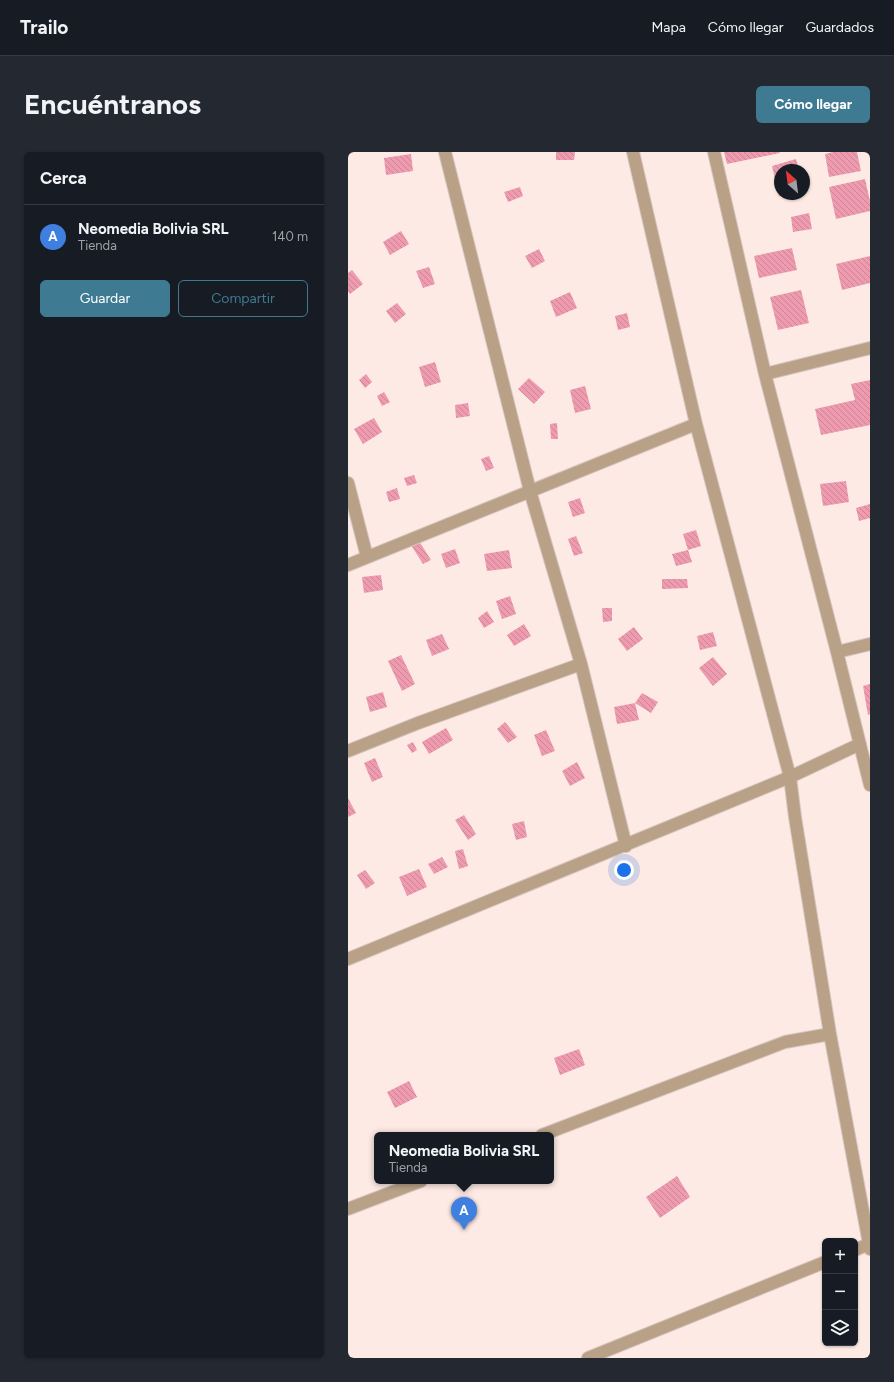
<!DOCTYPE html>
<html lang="es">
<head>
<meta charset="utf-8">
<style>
  body { margin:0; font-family:Figtree,sans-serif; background:#242831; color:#f1f3f6 }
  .controls { position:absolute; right:12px; bottom:12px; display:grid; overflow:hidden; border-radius:6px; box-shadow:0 1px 3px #0004 }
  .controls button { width:36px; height:36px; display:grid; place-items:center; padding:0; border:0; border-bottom:1px solid #363941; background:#171b24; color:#f1f3f6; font:20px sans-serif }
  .compass { position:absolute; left:426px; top:12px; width:36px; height:36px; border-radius:50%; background:#171b24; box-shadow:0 1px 3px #0004; rotate:332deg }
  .you { position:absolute; left:276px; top:718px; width:14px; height:14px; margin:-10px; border:3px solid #fff; border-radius:50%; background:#1a73e8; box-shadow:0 0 0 6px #1a73e833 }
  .badge { display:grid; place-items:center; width:26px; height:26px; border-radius:50%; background:#3e7b92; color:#fff; font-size:13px; font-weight:700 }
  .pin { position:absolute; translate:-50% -33px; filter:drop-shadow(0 1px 2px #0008) }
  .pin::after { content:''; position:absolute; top:21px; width:14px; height:12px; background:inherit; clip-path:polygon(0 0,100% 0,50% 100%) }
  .popup { position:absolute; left:26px; top:980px; width:180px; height:52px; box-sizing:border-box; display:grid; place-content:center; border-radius:6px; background:#171b24; filter:drop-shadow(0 1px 3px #0005); font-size:13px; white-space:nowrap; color:#9ea1a6 }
  .popup b { font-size:15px; color:#f1f3f6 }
  .popup::after { content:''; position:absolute; left:50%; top:100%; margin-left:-8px; border:8px solid transparent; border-top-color:#171b24 }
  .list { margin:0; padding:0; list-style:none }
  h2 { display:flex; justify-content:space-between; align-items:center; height:52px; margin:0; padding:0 16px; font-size:17px }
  h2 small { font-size:13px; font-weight:400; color:#9ea1a6 }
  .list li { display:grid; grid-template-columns:26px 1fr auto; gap:12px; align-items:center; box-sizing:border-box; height:64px; padding:0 16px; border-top:1px solid #363941 }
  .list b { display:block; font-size:15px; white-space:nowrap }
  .list p { margin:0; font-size:13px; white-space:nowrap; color:#9ea1a6 }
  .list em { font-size:13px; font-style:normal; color:#9ea1a6 }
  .actions { display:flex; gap:8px; padding:12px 16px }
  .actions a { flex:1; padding:9px 0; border:1px solid #3e7b92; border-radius:6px; text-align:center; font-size:14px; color:#3e7b92 }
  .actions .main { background:#3e7b92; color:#fff }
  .icon { flex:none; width:22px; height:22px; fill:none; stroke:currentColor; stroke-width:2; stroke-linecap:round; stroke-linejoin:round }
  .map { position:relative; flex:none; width:522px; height:1206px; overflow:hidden; border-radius:6px }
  header { display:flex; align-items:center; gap:24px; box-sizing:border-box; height:56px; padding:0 20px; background:#171b24; border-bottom:1px solid #363941 }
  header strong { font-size:19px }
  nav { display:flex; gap:22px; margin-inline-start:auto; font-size:14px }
  .intro { display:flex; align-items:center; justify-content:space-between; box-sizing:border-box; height:96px; padding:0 24px }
  h1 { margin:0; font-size:28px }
  .button { padding:10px 18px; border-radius:6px; background:#3e7b92; color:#fff; font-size:14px; font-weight:700 }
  main { display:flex; gap:24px; padding:0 24px }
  aside { flex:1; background:#171b24; border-radius:6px; box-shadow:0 1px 3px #0004 }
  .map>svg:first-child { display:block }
</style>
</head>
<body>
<header>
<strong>Trailo</strong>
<nav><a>Mapa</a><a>Cómo llegar</a><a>Guardados</a></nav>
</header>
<div class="intro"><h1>Encuéntranos</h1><a class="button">Cómo llegar</a></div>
<main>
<aside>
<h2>Cerca<small></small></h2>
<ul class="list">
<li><span class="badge" style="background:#3f7fe0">A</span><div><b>Neomedia Bolivia SRL</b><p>Tienda</p></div><em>140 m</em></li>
</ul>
<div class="actions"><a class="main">Guardar</a><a>Compartir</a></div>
</aside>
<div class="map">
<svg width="522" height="1206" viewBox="0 0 522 1206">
  <defs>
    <pattern id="building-back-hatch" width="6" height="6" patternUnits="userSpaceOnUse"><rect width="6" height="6" fill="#ee9bb0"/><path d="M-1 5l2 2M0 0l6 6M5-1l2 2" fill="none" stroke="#cc8597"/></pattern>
  </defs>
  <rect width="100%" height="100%" fill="#feeae4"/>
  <path fill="url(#building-back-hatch)" d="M208,0h19l-1,8h-18z
    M376,0h55l1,1 -53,11z
    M485,0h24l4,19 -32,6 -4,-23z
    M63,2l2,17 -27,4 -2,-17z
    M448,7l3,11h-19v24l4,1 -5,1 -7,-30z
    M517,27l5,22v10l-34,8 -7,-32z
    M172,35l3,9 -15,6 -4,-10z
    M461,61l3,16 -19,3 -2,-15z
    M53,79l8,13 -19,11 -7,-13z
    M444,96l5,22 -38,8 -5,-22z
    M191,97l6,12 -13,7 -7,-12z
    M522,104v27l-28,7 -6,-26z
    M81,115l6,17 -12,4 -7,-17z
    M4,118l11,14 -13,10 -2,-3v-18z
    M453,138l8,33 -31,7 -8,-33z
    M222,140l7,16 -21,9 -6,-16z
    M49,151l9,11 -11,9 -9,-12z
    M279,161l3,14 -12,3 -3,-14z
    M87,210l6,20 -16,5 -6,-20z
    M18,222l6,8 -7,6 -6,-8z
    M181,226l16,14 -11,12 -16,-15z
    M522,228v45l-49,10 -6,-26 40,-9 -4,-16z
    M237,234l6,23 -16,4 -5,-23z
    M36,240l6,10 -8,4 -5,-10z
    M120,251l2,13 -14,2 -1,-13z
    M26,266l8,14 -19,12 -9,-15z
    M209,271l1,16h-7l-1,-15z
    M141,304l5,12 -8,3 -5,-12z
    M66,323l3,8 -10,3 -3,-8z
    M498,329l3,21 -26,4 -3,-22z
    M49,336l3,11 -11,3 -3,-10z
    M232,346l5,15 -12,4 -5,-15z
    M522,352v14l-11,3 -3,-13z
    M348,378l5,16 -13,4 -5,-16z
    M228,384l7,17 -9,3 -6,-17z
    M71,389l12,19 -8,4 -12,-19z
    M107,397l5,14 -14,5 -5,-14z
    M161,398l3,18 -25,3 -3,-17z
    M340,398l4,12 -16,4 -4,-12z
    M33,423l2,15 -19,3 -2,-16z
    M314,427h25l1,9 -26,1z
    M162,444l6,18 -14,5 -6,-18z
    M254,456h10v13l-9,1z
    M139,459l7,11 -10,6 -6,-10z
    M176,472l7,12 -17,10 -7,-11z
    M286,475l9,12 -16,12 -9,-12z
    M365,480l4,14 -17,4 -3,-14z
    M94,482l7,15 -17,7 -6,-16z
    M53,503l14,29 -13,7 -14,-30z
    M365,505l14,17 -14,12 -14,-18z
    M522,532v30l-2,1 -5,-29z
    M35,540l4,15 -17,5 -4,-15z
    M294,541l16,9 -7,11 -16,-10z
    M287,551l4,17 -22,4 -3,-17z
    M157,570l12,15 -9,6 -11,-14z
    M98,576l7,12 -24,14 -7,-12z
    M198,578l9,21 -13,5 -8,-21z
    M65,590l4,8 -5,3 -5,-8z
    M27,606l8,19 -11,5 -8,-19z
    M229,610l8,16 -15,8 -8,-15z
    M0,646l8,15 -8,4z
    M116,663l12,19 -8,6 -13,-20z
    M176,669l3,16 -11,3 -4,-16z
    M115,697l5,17 -9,3 -4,-18z
    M94,705l6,10 -14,7 -6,-10z
    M71,717l8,18 -20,9 -8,-19z
    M17,718l10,13 -9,6 -9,-14z
    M231,897l6,16 -25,10 -6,-17z
    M61,929l8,16 -22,11 -8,-16z
    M329,1024l13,21 -30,21 -14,-21z"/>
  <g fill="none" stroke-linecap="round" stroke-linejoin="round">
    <g stroke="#d6c4bf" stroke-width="14">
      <path id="minor" d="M97,0l85,339 51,173 45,182
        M366,0l51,222 72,278 33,133
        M417,222l105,-26
        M0,331l19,74
        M0,413l348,-141
        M489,500l33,-8
        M512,592l-70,33 5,40 35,217 40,215
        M0,599l70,-28 163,-59
        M0,807l442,-182 -94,-353 -63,-272
        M194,983l243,-93 45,-8
        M0,1057l73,-28
        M507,1098l14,-6
        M240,1206l237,-96"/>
    </g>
    <use href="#minor" stroke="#b8a186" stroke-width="12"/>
  </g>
</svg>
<div class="controls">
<button>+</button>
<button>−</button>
<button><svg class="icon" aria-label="layers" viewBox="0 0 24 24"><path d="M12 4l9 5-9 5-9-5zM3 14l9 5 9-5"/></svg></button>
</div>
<svg class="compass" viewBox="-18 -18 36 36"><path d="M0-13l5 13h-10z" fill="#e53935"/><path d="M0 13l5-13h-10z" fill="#9ea1a6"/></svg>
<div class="you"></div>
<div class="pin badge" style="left:116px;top:1078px;background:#3f7fe0">A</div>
<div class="popup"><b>Neomedia Bolivia SRL</b>Tienda</div>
</div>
</main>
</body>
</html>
